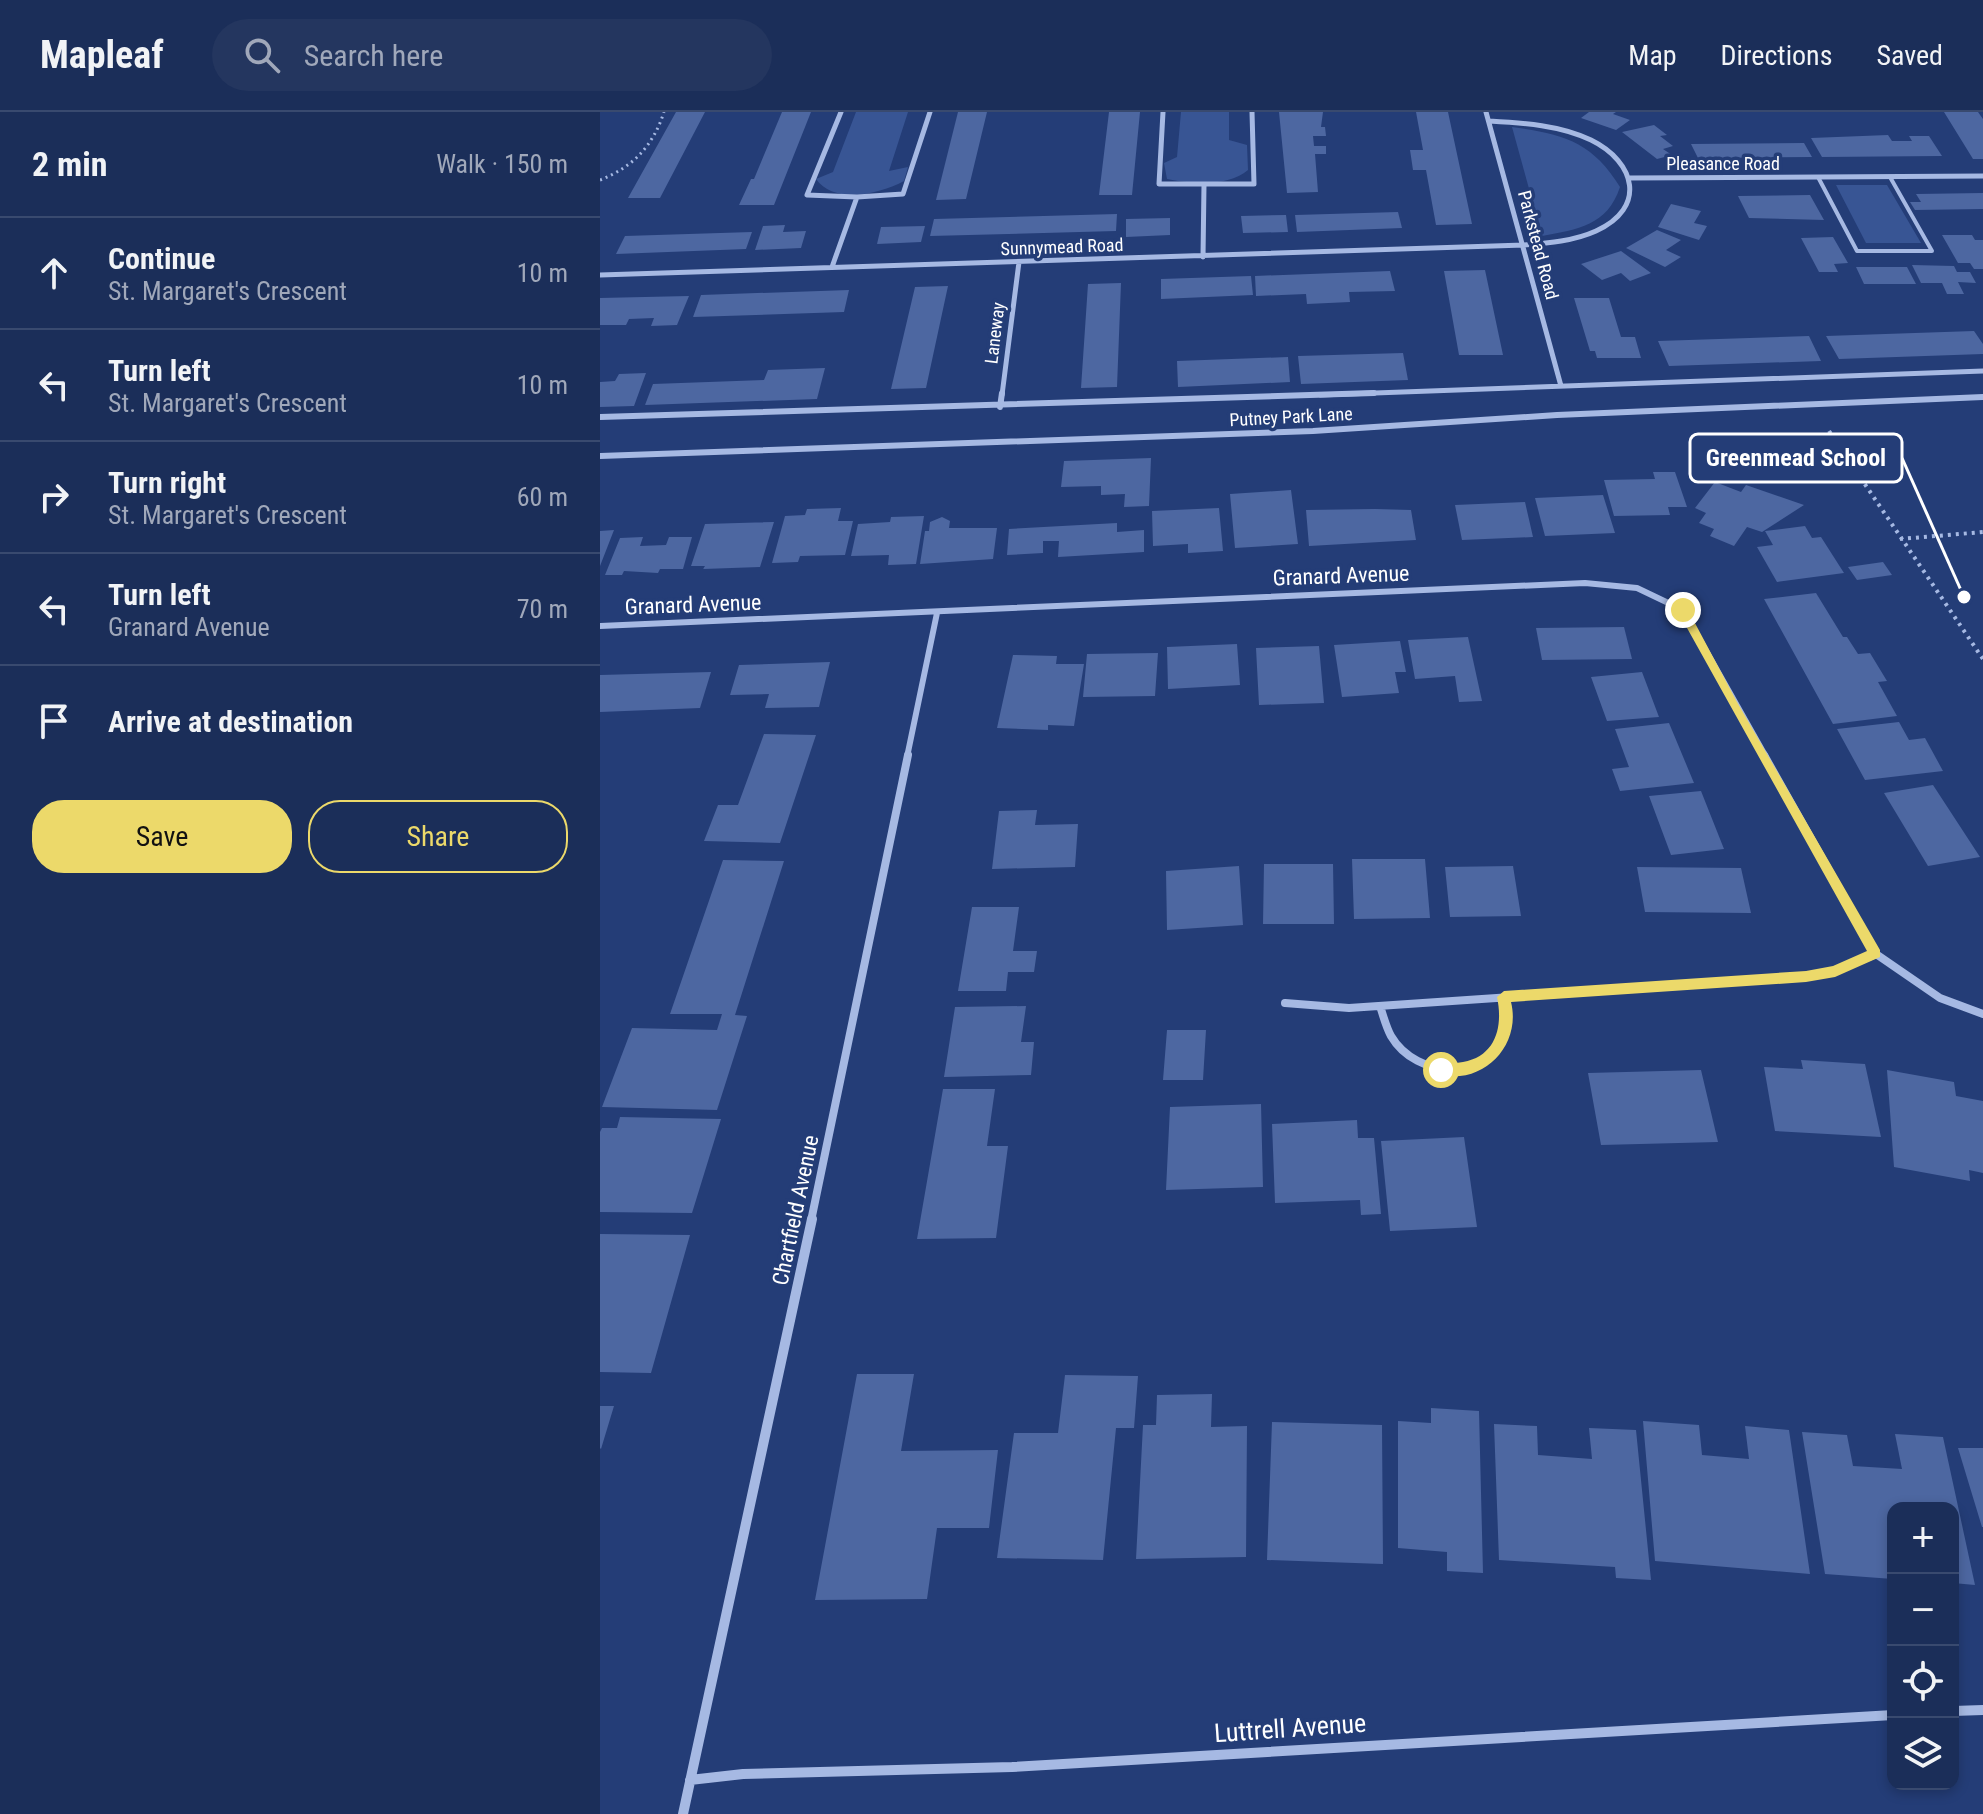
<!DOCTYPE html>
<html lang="en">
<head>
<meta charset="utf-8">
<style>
  body { margin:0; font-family:"Roboto Condensed",sans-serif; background:#24365f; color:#f1f3f6 }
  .controls { position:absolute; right:24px; bottom:24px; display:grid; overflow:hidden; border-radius:16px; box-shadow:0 4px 12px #0003 }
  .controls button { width:72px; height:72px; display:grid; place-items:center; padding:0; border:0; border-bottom:2px solid #394a6f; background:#1b2e59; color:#f1f3f6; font:40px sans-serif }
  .stop { position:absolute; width:24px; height:24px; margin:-18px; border:6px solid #ecd96a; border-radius:50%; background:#fff }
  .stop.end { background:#ecd96a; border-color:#fff; box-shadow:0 2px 8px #0008 }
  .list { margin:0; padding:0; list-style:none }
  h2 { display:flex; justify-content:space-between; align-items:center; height:104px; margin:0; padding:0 32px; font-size:34px }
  h2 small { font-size:26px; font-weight:400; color:#a0a8ba }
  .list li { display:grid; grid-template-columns:52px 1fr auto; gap:24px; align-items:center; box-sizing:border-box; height:112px; padding:0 32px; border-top:2px solid #394a6f }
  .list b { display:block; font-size:30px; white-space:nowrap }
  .list p { margin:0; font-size:26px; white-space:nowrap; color:#a0a8ba }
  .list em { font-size:26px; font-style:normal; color:#a0a8ba }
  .actions { display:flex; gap:16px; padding:24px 32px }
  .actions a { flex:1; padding:18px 0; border:2px solid #ecd96a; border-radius:32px; text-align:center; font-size:28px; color:#ecd96a }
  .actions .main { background:#ecd96a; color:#111 }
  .icon { flex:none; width:44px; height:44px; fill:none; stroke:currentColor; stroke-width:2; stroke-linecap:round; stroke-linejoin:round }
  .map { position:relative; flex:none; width:1383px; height:1702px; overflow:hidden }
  header { display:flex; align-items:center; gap:48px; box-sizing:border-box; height:112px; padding:0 40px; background:#1b2e59; border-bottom:2px solid #394a6f }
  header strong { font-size:38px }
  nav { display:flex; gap:44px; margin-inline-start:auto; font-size:28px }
  .search { width:560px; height:72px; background:#24365f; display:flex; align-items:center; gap:20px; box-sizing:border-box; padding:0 28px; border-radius:44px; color:#a0a8ba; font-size:30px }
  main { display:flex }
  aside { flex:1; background:#1b2e59 }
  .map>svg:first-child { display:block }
</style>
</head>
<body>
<header>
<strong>Mapleaf</strong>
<div class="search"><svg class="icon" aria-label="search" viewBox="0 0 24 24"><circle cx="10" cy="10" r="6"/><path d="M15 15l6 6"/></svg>Search here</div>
<nav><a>Map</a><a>Directions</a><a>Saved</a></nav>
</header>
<main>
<aside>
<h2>2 min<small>Walk · 150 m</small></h2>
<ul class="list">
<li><svg class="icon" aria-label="ahead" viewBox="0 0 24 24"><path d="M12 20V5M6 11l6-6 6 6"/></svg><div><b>Continue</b><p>St. Margaret's Crescent</p></div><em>10 m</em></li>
<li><svg class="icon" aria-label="left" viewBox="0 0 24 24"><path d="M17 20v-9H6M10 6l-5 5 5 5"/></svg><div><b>Turn left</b><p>St. Margaret's Crescent</p></div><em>10 m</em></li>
<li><svg class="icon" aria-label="right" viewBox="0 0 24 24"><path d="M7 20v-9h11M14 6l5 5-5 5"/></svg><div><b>Turn right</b><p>St. Margaret's Crescent</p></div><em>60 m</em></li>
<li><svg class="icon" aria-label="left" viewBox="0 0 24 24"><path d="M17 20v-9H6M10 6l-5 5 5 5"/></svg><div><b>Turn left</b><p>Granard Avenue</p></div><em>70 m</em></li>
<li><svg class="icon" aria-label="arrive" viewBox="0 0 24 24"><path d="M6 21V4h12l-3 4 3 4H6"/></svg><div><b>Arrive at destination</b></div></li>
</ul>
<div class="actions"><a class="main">Save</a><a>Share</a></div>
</aside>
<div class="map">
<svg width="1383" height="1702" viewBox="0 0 1383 1702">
  <rect width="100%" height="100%" fill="#243d77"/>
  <path fill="#385594" d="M256,0h52l-19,59 19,-4 -4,14c-24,13 -70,24 -88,-2l17,-7z
    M581,0h48v28l18,5 1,25c-19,17 -57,14 -81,9l-3,-16 13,-6z
    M912,15c50,7 80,14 108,60 -13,39 -42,42 -78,49z
    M1236,73h51l34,58h-55z"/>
  <path fill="#4d67a1" d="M76,0h29l-45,86h-32z
    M182,0h29l-37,93h-35l12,-26h3z
    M358,0h29l-21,87 -30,1z
    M509,0h31l-8,83h-33z
    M679,0h44l-2,15h4l1,9h-13l1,10h12v8h-11l3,38 -31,1z
    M816,0h32l24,112 -36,1 -10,-55h-13l-3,-20h13z
    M989,0h27l-3,2 17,6 -14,10 -35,-12z
    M1344,0h34l5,7v40h-10z
    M1054,13l13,10 -7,1 13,10 -10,3 9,6 -15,4 -35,-27z
    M1288,23l4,6h20l-3,-5h20l13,20 -120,1 -11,-19z
    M1204,31l8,14 -114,1 -7,-14z
    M1383,81v16l-68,1 -5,-8h11l-5,-8z
    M1210,83l14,25 -75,-2 -11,-22z
    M1071,92l30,7 -7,12 13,3 -8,14 -41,-13z
    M798,100l4,16 -105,4 -2,-17z
    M517,102l-1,17 -186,5 4,-17z
    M686,103l2,17 -45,1 -2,-17z
    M570,106v17l-44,2v-18z
    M185,113l-2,7 23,-1 -5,17 -46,2 8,-24z
    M325,114l-4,16 -44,2 4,-17z
    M1057,118l24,10 -15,10 15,7 -16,10 -39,-19z
    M152,120l-6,17 -130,5 9,-18z
    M1342,123h30l3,5h8v29h-9l-4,-6h-12z
    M1233,125l15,26 -14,1 4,8h-19l-18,-34z
    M1021,139l30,22 -21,8 -9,-8 -19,7 -21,-16z
    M1312,153l42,1 3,6h13l6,11 -18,-1 6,12h-17l-5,-11h-21z
    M1256,155h51l9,17h-52z
    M885,158l18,85h-44l-15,-84z
    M790,159l5,20 -46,1 1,10 -43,2 -1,-10 -50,2 -1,-20z
    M651,164l2,19 -92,4v-20z
    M521,171l-4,104 -36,1 7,-104z
    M348,174l-22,102 -35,1 24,-102z
    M249,178l-5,22 -151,5 8,-22z
    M89,184l-12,29 -26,1 3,-8 -25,1 -3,6h-26v-27z
    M974,186h35l12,39h14l6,21h-44l-2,-7h-5z
    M1374,219l9,13v10l-144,5 -13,-23z
    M1209,224l12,25 -152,5 -11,-25z
    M803,241l5,27 -107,4 -3,-28z
    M688,245l2,25 -112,5 -1,-26z
    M225,256l-8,31 -172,6 8,-21 111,-4 4,-10z
    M46,261l-12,33 -34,1v-25l15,-1 4,-7z
    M551,346l-2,48 -25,1 1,-13 -24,1v-9l-40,1 3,-26z
    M1053,360h22l12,35h-19l2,8 -56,1 -10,-36 51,-1z
    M1115,370l26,10 5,-7 58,20 -42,27 -15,-5 -13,19 -24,-10 4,-7 -15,-6 7,-10 -11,-5z
    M691,378l7,54 -63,4 -5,-54z
    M1003,383l12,38 -70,3 -10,-38z
    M925,390l8,35 -71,3 -7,-35z
    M241,396l-3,13h15l-8,34 -45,1 -2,6 -26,1 13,-47 20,-1 2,-6z
    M619,396l4,43 -35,2v-9l-35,2 -1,-35z
    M775,397l36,1 5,30 -107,6 -3,-36z
    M324,404l-8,48 -28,1 1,-10 -38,1 7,-32 32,-2 1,-5z
    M342,405l8,4 -1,7h48l-4,31 -73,5 5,-33h4l1,-9z
    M174,410l-14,45 -57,2 2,-3h-14l14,-42z
    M517,411v9l27,-2v22l-86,5 1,-16h-16v12l-36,2 2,-26z
    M1205,414l7,12 9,-1 23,36 -67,9 -20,-35 16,-2 -8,-14z
    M14,418l-14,36v-35z
    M43,425l-3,9 26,-1 3,-8h23l-9,32h-23l-2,4 -34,-2 -2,4h-17l15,-37z
    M1283,450l9,13 -35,5 -9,-13z
    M1216,481l27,44h4l11,17 12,-1 17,28 -9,1 19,34 -64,8 -69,-125z
    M1024,515l8,32 -90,1 -6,-32z
    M868,525l14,64 -23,1 -4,-26 -40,3 -7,-39z
    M800,529l6,31h-11l4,21 -57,4 -8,-52z
    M637,532l3,41 -72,4 -1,-42z
    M719,534l5,57 -65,2 -3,-57z
    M558,541l-3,43 -72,1 4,-43z
    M413,543l44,1 -1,8h28l-10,62 -26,-1v5l-51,-2z
    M230,550l-11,45 -54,1 4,-14 -39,1 9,-30z
    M111,560l-11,36 -100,4v-37z
    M1042,560l17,45 -52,4 -16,-44z
    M1299,610l10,18 16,-2 18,33 -78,9 -28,-51z
    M1069,611l25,60 -74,8 -8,-22 17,-2 -14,-38z
    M164,622l52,1 -36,108 -76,-2 14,-36h20z
    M1333,673l47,72 -52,9 -44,-73z
    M1101,679l23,58 -53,6 -22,-59z
    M437,698l-2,15 43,-1 -3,43 -83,2 7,-58z
    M752,747h73l5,59 -76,1z
    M123,748l61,1 -49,154 12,1 -30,94 -115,-3 30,-79 85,2 5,-16h-52z
    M664,752h69l1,60h-71z
    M639,754l4,59 -76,5 -1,-59z
    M913,754l8,50 -71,1 -5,-50z
    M1037,755l104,1 10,45 -106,-1z
    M372,795h47l-6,44h24l-3,21h-26l-2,19h-48z
    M426,894l-5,36h13l-3,33 -87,2 11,-70z
    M567,918h39l-3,50h-40z
    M1201,948l64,4 16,73 -106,-6 -11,-64 39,2z
    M1101,958l17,72 -117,3 -13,-72z
    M1287,958l67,12 2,14 27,5v72l-14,-3 1,11 -76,-14z
    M343,977h52l-8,57h21l-12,92 -79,1z
    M661,992l2,83 -97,3 4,-83z
    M20,1005l101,2 -29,94 -92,-1v-80l2,-4h15z
    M757,1008l1,18h16l7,76 -20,1 -1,-15 -85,3 -3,-79z
    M864,1025l13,90 -87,4 -9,-90z
    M0,1122l90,1 -39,138 -51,-1z
    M257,1262h57l-13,77 97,-1 -9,78h-52l-10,71 -112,1z
    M465,1263l73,1 -4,52h-18l-13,132 -106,-2 17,-125h44z
    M612,1282l-1,33 36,-1 -1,131 -110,2 7,-134h13l1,-30z
    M0,1294h14l-13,43 -1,-1z
    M831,1296l48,3 4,162 -36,-2v-19l-49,-4v-127l33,2z
    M1043,1309l56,4 3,30 47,4 -4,-33 44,4 21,144 -155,-13z
    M672,1310l110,3 1,139 -116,-4z
    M894,1312l43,2 1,29 54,4 -3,-31 47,2 15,150 -35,-2 -1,-11 -116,-7z
    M1202,1320l45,3 6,31 49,3 -7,-35 48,3 32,148 -22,-2v-75h-60v71l-68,-5z
    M1358,1336h25v79h-1z"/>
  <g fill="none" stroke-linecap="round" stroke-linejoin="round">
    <path stroke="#a6b9e3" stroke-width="3" stroke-dasharray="2 4" stroke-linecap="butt" d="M0,68c33,-13 53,-34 64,-68"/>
    <path stroke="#a6b9e3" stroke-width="4" stroke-dasharray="3 5" stroke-linecap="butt" d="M1229,319l154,228
      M1300,427l83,-7"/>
    <path stroke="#a6b9e3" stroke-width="4" d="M1218,65l39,74h75l-42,-74"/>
    <path stroke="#a6b9e3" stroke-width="5" d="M241,0l-34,83 50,2 46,-3 27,-82
      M563,0l-4,72h95l-2,-72
      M886,0l75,274
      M1029,66l354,-2
      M603,145l1,-72
      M232,155l25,-70
      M0,163l924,-30c25,-2 50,-4 72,-14 51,-23 40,-69 -5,-91 -31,-15 -67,-17 -102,-19
      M402,283l17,-133
      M720,283l663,-24"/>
    <path stroke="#a6b9e3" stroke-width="6" d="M400,295l2,-14
      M0,305l774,-24
      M0,344l713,-25 244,-16 426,-18
      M0,514l985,-43 52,5 46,22 83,147
      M307,645l30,-144"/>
    <path stroke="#a6b9e3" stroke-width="8" d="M1164,643l112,199 64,44 43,16
      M685,891l64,5 457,-31 29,-6 41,-17
      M780,894c3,9 6,21 11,30 25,43 100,48 113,-7 3,-10 0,-22 0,-32
      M211,1109l97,-466"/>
    <path stroke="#a6b9e3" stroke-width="10" d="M1353,1599l30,-1
      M90,1668l53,-6 269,-7 881,-52
      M83,1702l129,-595"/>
  </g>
  <path fill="#ecd96a" d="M1083,495l5,3 49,92 143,248v7l-45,20 -29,5 -295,20c11,44 -29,85 -74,72v-8c8,-3 17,-2 26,-4 34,-6 40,-37 34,-65l7,-6 302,-20 27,-5 34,-15 -190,-341z"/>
  <g text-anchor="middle" stroke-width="7" stroke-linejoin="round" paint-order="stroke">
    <g font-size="18" fill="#fff" stroke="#243d77">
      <text x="1123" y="58">Pleasance Road</text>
      <text transform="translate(938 133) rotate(75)" y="6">Parkstead Road</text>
      <text transform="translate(462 135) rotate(-2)" y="6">Sunnymead Road</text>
      <text transform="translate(395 221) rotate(-83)" y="6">Laneway</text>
      <text transform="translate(691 305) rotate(-3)" y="6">Putney Park Lane</text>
    </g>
    <g font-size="22" fill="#fff" stroke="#243d77">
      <text transform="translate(741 463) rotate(-2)" y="8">Granard Avenue</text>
      <text transform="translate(93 492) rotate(-2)" y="8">Granard Avenue</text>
      <text transform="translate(195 1098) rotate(-78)" y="8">Chartfield Avenue</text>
    </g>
    <g font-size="26" fill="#fff" stroke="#243d77">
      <text transform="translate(690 1616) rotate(-4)" y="9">Luttrell Avenue</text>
    </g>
  </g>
  <path fill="none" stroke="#fff" stroke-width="3" d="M1364 485L1302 346"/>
  <circle fill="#fff" stroke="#243d77" stroke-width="3" cx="1364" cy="485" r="8"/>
  <rect fill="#243d77" stroke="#fff" stroke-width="3" x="1090" y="322" width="212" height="48" rx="8"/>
  <g font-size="24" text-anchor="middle" font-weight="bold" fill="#fff">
    <text x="1196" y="354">Greenmead School</text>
  </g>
</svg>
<div class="controls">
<button>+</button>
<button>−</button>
<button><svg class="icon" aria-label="locate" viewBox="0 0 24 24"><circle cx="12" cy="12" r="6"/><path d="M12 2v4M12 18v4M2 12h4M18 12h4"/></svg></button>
<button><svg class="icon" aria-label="layers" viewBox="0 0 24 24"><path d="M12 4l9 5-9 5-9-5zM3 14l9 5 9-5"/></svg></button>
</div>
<div class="stop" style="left:841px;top:958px"></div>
<div class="stop end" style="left:1083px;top:498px"></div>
</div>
</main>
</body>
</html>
